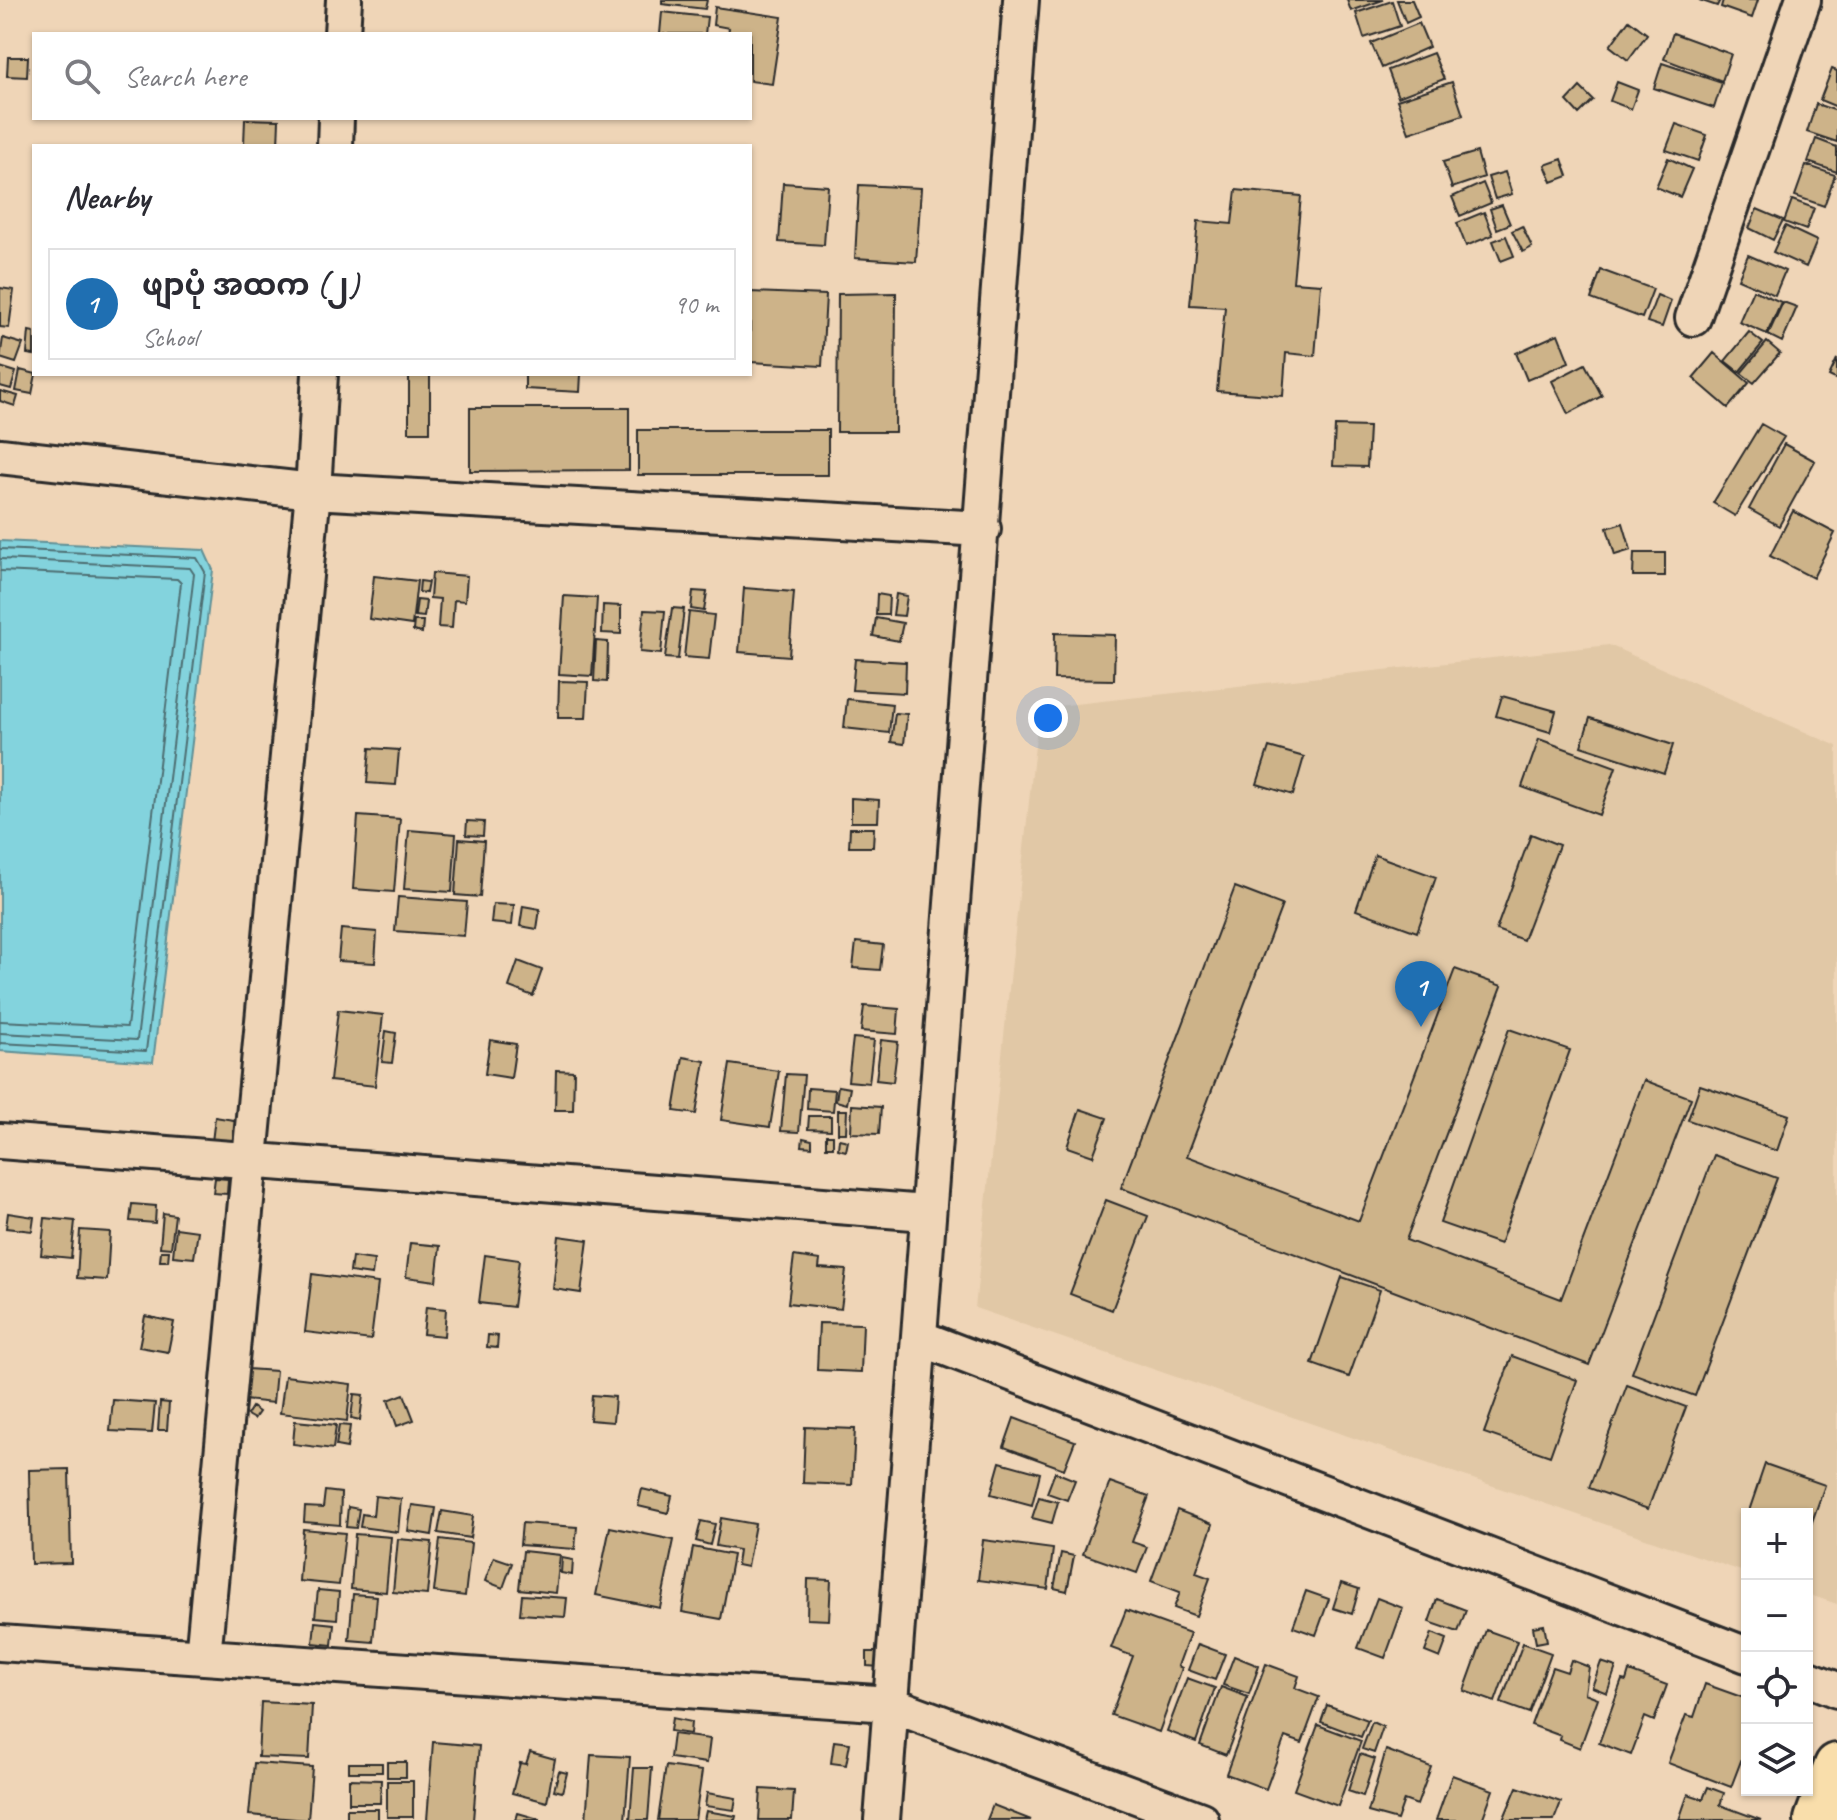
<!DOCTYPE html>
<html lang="en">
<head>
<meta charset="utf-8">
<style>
  body { margin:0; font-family:Caveat,"Noto Sans Myanmar",sans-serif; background:#f7f7f7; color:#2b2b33 }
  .controls { position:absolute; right:24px; bottom:24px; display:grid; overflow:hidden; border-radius:0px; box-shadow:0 2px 6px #0004 }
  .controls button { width:72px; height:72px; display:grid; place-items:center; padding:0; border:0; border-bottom:2px solid #e1e1e2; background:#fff; color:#2b2b33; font:40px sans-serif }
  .you { position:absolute; left:1048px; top:718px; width:28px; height:28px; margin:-20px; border:6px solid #fff; border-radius:50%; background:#1a73e8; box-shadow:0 0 0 12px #1a73e833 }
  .badge { display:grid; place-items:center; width:52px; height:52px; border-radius:50%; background:#1f6fb2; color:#fff; font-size:26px; font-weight:700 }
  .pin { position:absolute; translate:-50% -66px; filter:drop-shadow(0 2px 4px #0008) }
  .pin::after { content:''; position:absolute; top:42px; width:28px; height:24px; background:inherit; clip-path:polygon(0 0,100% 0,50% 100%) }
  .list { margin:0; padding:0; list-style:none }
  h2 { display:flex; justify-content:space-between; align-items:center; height:104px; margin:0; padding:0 32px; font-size:34px }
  h2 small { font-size:26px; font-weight:400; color:#7c7c81 }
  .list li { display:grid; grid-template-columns:52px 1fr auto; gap:24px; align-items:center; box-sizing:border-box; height:112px; margin:0 16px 16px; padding:0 16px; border:2px solid #e1e1e2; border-radius:0px }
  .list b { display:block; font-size:30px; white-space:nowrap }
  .list p { margin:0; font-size:26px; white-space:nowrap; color:#7c7c81 }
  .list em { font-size:26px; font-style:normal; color:#7c7c81 }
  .icon { flex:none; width:44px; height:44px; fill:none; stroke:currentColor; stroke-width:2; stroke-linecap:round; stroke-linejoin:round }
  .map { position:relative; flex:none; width:1837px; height:1820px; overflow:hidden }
  .search { position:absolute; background:#fff; box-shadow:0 2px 6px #0004; left:32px; top:32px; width:720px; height:88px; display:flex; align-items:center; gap:20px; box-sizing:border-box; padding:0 28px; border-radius:0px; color:#7c7c81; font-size:30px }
  .panel { position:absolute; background:#fff; box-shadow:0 2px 6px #0004; left:32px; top:144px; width:720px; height:232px; border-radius:0px }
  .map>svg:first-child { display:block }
</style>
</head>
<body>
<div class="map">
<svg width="1837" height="1820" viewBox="0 0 1837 1820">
  <rect width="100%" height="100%" fill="#efd5b7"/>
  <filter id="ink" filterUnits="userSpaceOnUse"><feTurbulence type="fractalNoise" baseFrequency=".0125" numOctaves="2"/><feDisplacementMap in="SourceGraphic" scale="16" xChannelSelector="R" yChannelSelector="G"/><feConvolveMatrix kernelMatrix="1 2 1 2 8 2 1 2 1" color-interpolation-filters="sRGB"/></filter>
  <g filter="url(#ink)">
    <path fill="#e1c8a6" d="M1609,645l228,101v858l-30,-10v-80h-60v59l-772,-265 64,-600z"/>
    <path fill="#83d3dd" stroke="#609096" stroke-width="2" d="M0,541l204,9 9,20 -60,492 -153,-11z"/>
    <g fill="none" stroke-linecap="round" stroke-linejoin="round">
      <path stroke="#4e6e72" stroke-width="2" d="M0,549l197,9 8,14 -59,479 -146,-8
        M0,559l190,9 4,6 -57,466 -137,-7
        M0,571l177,8 4,4 -54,444 -127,-6"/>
    </g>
    <path fill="#cdb389" stroke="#2b2b2b" stroke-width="2" d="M662,0h45l-2,9 -43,-5z
      M1347,0h36l-32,11z
      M1397,0h15l7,17 -13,6z
      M1699,0h21l-3,6z
      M1723,0h35l-6,18 -31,-11z
      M1392,1l8,25 -36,12 -8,-25z
      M715,7l67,10 -10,67 -22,-3v-47h-22l1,-6 -16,-3z
      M662,12l45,5 -2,17h-45z
      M1629,20l18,14 -19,26 -18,-14z
      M1419,23l10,24 -47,21 -11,-25z
      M1673,33l58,21 -9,27 -58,-22z
      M1433,53l11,26 -46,18 -10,-27z
      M8,57h20l-1,20 -20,-1z
      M1662,63l60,20 -8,25 -60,-20z
      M1832,69l5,2v36l-17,-7z
      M1452,82l11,33 -54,18 -12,-33z
      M1617,82l21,8 -7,19 -21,-8z
      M1580,87l13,13 -14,14 -12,-13z
      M1816,104l21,7v31l-30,-10z
      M245,119l34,1 -1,25 -34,-1z
      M1676,124l31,11 -9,26 -32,-11z
      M1816,139l21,8v25l-29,-10z
      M1477,152l7,25 -32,11 -9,-26z
      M1668,158l24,11 -12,28 -24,-10z
      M1562,159l6,17 -16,6 -7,-17z
      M1806,165l29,10 -11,31 -29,-10z
      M1505,172l7,22 -17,5 -7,-22z
      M783,183l45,3 -4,59 -45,-3z
      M1483,183l8,20 -31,13 -8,-19z
      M859,185l62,3 -5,74 -61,-4z
      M1236,190l65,6 -8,86 28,2 -6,72 -29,-3 -3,43 -66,-5 8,-84 -35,-2 8,-84 34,3z
      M1792,200l22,8 -8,22 -22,-8z
      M1502,205l8,19 -13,5 -7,-20z
      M1757,209l26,11 -10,20 -24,-12z
      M1484,212l9,23 -27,11 -9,-23z
      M1522,226l10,21 -9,5 -11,-21z
      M1785,226l32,15 -11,26 -33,-15z
      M1506,236l8,20 -13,5 -8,-20z
      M1748,255l37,16 -10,24 -37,-16z
      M1601,270l52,19 -11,29 -51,-19z
      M0,288l14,2 -5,38 -9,-1z
      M1753,290l28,12 -14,32 -28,-12z
      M750,292l76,3 -4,71 -72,-4z
      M896,293l-1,139h-58l1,-138z
      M1657,295l14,6 -9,26 -15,-5z
      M1783,302l14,5 -15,35 -14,-7z
      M29,331l5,1v23l-7,-1z
      M1749,332l14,11 -24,29 -14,-11z
      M1558,334l11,28 -42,18 -11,-27z
      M3,338l20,6 -7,19 -16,-5z
      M1767,342l13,11 -26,30 -13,-10z
      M1714,353l35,30 -21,25 -35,-30z
      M1837,359v21l-8,-4z
      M1585,364l17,32 -34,18 -16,-33z
      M0,367l16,5 -5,17 -11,-3z
      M20,370l16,4 -4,20 -16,-3z
      M409,374h21v58h-21z
      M525,374h56l-1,18 -55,-3z
      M0,391l18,5 -3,10 -15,-5z
      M470,408h159v62l-159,1z
      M1761,424l23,13 -49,79 -22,-13z
      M1335,426l34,1 -2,40 -34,-1z
      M638,430h190v45h-190z
      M1784,444l31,17 -36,65 -30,-17z
      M1793,511l42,22 -22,45 -43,-22z
      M1623,523l8,27 -16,5 -8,-27z
      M1634,553h31v23h-32z
      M432,573l35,3 -2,25 -11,-1 -2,28 -14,-1 2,-28 -10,-1z
      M374,576l43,5 -5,44 -43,-6z
      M420,581l8,1 -2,11 -7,-1z
      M744,588l50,4 -5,64 -50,-4z
      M693,591l14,1 -3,19 -13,-2z
      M877,594l12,2 -1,19h-12z
      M896,594l11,2 -3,20 -11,-1z
      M564,596l33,2 -5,78 -33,-2z
      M417,600l9,1 -2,16 -9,-1z
      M603,605l18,1v28l-19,-1z
      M672,608l12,1 -6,50 -13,-1z
      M644,610l21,1 -4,43 -21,-2z
      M689,612l25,3 -5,44 -25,-2z
      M876,618l27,5 -4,18 -26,-5z
      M414,621h9l-1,12 -9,-2z
      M1055,633l60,2 -1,45 -60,-1z
      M596,641l12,1 -1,40 -13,-1z
      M855,659l51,3 -1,31 -53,-3z
      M559,681l29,1 -2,36h-28z
      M1502,696l54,15 -6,21 -54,-16z
      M847,699l45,5 -3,29 -45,-5z
      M895,713l12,1 -3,30 -13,-2z
      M1590,718l83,27 -9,28 -83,-27z
      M1539,739l77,28 -17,48 -77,-28z
      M1269,747l35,10 -11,38 -36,-11z
      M370,748l29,2 -3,35 -29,-2z
      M851,798l28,2 -1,22h-27z
      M358,816l42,3 -6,73 -41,-3z
      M467,821l17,1 -1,14 -17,-1z
      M850,828h24l-1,19h-24z
      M409,830l47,4 -4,58 -48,-3z
      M1531,834l28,11 -36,95 -27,-10z
      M459,839l25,2 -4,56 -25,-2z
      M1375,855l61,22 -19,55 -61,-22z
      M1235,887l47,18 -95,251 172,65 96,-252 47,17 -96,254 155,59 83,-219 47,18 -102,267 -468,-177z
      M398,897l69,5 -3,34 -69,-5z
      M493,904l21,1 -2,20 -21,-2z
      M523,906l17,3 -3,20 -17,-3z
      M341,929l36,3 -2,31 -37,-2z
      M856,942l27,3 -3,25 -27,-2z
      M518,961l24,9 -9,26 -24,-9z
      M864,1006l35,3 -2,25 -36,-3z
      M338,1010l45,5 -8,71 -45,-5z
      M1509,1029l61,21 -70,194 -60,-21z
      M386,1031l10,2 -4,30 -10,-1z
      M853,1038l21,2 -5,43 -21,-2z
      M490,1040l26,4 -5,34 -26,-4z
      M881,1040l17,2 -5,40 -17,-2z
      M683,1057l22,4 -9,53 -22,-3z
      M730,1064l49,7 -9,56 -49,-7z
      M556,1070l18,1 -1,39h-18z
      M786,1074l18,1 -5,57 -18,-1z
      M1700,1085l89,30 -12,36 -89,-31z
      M838,1086l12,2 -3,16 -11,-3z
      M808,1088l27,2 -2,21 -26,-2z
      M852,1105l29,2 -2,27 -28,-1z
      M1080,1109l27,9 -14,38 -26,-9z
      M838,1110h9l-1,23h-8z
      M809,1116h22v14l-23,-1z
      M215,1117l25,4 -4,24 -24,-3z
      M826,1135h7v12h-7z
      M803,1138l9,2v7l-10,-1z
      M839,1139l9,2 -2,10 -8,-2z
      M1714,1155l63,23 -82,218 -63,-23z
      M215,1178l13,1 -1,15 -14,-1z
      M1106,1200l42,16 -36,94 -42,-16z
      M132,1204l24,2 -1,17 -25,-2z
      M8,1213l26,4 -2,14 -26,-3z
      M163,1213l12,2 -4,33 -11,-1z
      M45,1218l30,3 -4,37 -30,-3z
      M176,1228l22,3 -4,27 -21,-2z
      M80,1230l30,2 -3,48 -30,-2z
      M559,1236l29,4 -7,53 -28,-4z
      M410,1243l30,3 -4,35 -30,-4z
      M161,1251h8l-1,10h-8z
      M485,1255l34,5 -6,47 -34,-4z
      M794,1256l26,4 -1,8 27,2 -5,39 -53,-6z
      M352,1257l22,3 -2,15 -22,-3z
      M312,1274l66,9 -7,57 -66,-8z
      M1342,1277l38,13 -31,87 -37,-13z
      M426,1307l20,2 -2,27 -21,-2z
      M145,1316l29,6 -6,30 -29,-5z
      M819,1323l44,1 -2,48 -44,-2z
      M488,1335l10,1 -1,12 -10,-1z
      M1512,1356l65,24 -27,76 -66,-23z
      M247,1369l29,2 -3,32 -29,-3z
      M285,1376l66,8 -4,37 -67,-8z
      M1627,1385l59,22 -38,102 -59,-21z
      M354,1394l9,1 -3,25 -9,-2z
      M404,1394l10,26 -17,6 -9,-26z
      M592,1395l23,2 -2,25 -23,-2z
      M113,1400l42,3 -3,30 -42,-2z
      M160,1402l9,1 -2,27h-9z
      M252,1407l7,5 -5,7 -7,-4z
      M1014,1418l61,23 -11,28 -60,-22z
      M295,1421l41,4 -3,24 -40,-5z
      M339,1425l11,1 -3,22 -11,-2z
      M805,1427l50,2 -3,56 -49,-2z
      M1000,1462l40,11 -8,32 -41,-11z
      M1765,1464l60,21 -18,51v-22h-59z
      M69,1469l2,94 -40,1 -2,-94z
      M1055,1472l20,8 -8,20 -20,-7z
      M1110,1482l39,14 -17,46 15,5 -10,26 -54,-19z
      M642,1489l30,7 -4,17 -30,-7z
      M325,1491l16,2 -1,32 -36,-3 1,-15 18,1z
      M375,1496l26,3 -3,33 -38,-5 2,-13 11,2z
      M1039,1497l19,5 -6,21 -20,-5z
      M412,1505l24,3 -4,27 -24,-4z
      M348,1507l11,2 -3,19 -10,-1z
      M1177,1510l36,14 -17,49 14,5 -14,38 -22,-8 6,-16 -29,-11z
      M442,1511l31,5 -3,22 -32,-5z
      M721,1518l34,6 -8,43 -10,-2 2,-15 -23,-4z
      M701,1521l14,3 -5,21 -14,-4z
      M522,1523l55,4 -2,22 -55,-4z
      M610,1527l64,13 -14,68 -64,-13z
      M303,1529l42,4 -6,52 -40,-4z
      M355,1534l36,3 -5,55 -35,-3z
      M398,1539l34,3 -5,53 -34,-3z
      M440,1539l31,4 -6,53 -31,-4z
      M983,1540l70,9 -5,40 -70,-9z
      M693,1547l40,8 -12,64 -39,-7z
      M523,1551l37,4 -4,38 -37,-4z
      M1061,1553l13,3 -7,35 -13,-3z
      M494,1557l18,6 -9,25 -18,-7z
      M562,1558l11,2 -1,15 -11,-2z
      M808,1579l23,1 -2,40 -22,-1z
      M1341,1583l18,6 -7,25 -19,-6z
      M318,1590l21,2 -2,27 -22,-2z
      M1306,1591l23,8 -13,36 -23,-8z
      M353,1594l24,2 -4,46 -24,-2z
      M522,1595l45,3 -2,19 -45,-3z
      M1377,1598l26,10 -18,50 -27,-10z
      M1437,1599l29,11 -8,22 -29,-10z
      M1126,1610l64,23 -12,33 4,2 -23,64 -48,-17 22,-59 -22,-8z
      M315,1622l19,2 -2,21 -19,-2z
      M1544,1625l3,16 -11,2 -3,-16z
      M1486,1630l31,11 -22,61 -31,-11z
      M1432,1633l15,6 -7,19 -15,-6z
      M1523,1643l28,10 -22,60 -28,-10z
      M1198,1644l27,10 -10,26 -27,-10z
      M867,1652h13v15l-13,-1z
      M1234,1656l25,10 -10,28 -26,-9z
      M1571,1660l18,7 -4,26 13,5 -18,50 -20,-8 1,-4 -30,-11 21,-58 15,5z
      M1601,1662l15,5 -9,26 -15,-6z
      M1266,1664l33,12 -4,12 24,9 -17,46 -17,-6 -19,52 -40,-15z
      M1629,1671l38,14 -13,36 -9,-4 -14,38 -32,-12 23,-63 4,1z
      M1187,1678l28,10 -19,54 -29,-11z
      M1705,1684l42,15v55l-3,-1 -13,34 -63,-24 18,-48 8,2z
      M1221,1687l27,10 -22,58 -26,-10z
      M261,1702l51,3 -3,54 -51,-2z
      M1327,1705l41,15 -7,17 -40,-15z
      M672,1718l19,4 -1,12 -20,-3z
      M1372,1722l11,5 -9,26 -12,-4z
      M1318,1725l43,16 -23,65 -44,-16z
      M673,1734l37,5 -3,24 -37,-5z
      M834,1741l16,2 -4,22 -15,-2z
      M433,1742l46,4 -6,74h-46z
      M1386,1750l45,17 -14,38 -13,-5 -7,20 -29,-8z
      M530,1752l25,7 -8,43 -35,-9 8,-30 6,1z
      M1360,1754l15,5 -12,37 -15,-5z
      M591,1755l39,2 -5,63h-39z
      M387,1762h19v15h-19z
      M254,1763l58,4 -4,53 -59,-5z
      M349,1763h33v9h-33z
      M666,1766l36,5 -7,49h-37z
      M634,1768h18l-4,52h-18z
      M559,1771l8,2 -5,19 -8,-2z
      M1452,1775l41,15 -11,30h-46z
      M349,1779l32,1 -1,23h-31z
      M387,1781h26v36h-26z
      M1517,1787l44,15 -7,18h-51z
      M1708,1787l16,6 -4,12 41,15h-82l9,-26 15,5z
      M761,1789l33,2 -2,29h-33z
      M707,1793l29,5 -2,12 -29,-4z
      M993,1805l38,15h-44z
      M347,1809h31v11h-31z
      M706,1811l30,5 -1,4h-31z
      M518,1813l21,6v1h-23z"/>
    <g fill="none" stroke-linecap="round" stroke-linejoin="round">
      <g stroke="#2b2b2b" stroke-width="40">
        <path id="minor" d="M342,34l2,-34
          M335,146l1,-28
          M1693,318l110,-318
          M0,456l313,35 670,38
          M0,1141l926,72
          M920,1338l827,317
          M0,1643l890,61 311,116
          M203,1657l110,-1166 7,-117
          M1807,1678l30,12
          M882,1820l139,-1820"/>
      </g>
      <g stroke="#2b2b2b" stroke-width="50">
        <path id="trunk" d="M1817,1820l20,-54"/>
      </g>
      <use href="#minor" stroke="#efd5b7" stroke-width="34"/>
      <use href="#trunk" stroke="#f9deab" stroke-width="44"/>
    </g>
  </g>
</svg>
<div class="controls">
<button>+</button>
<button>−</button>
<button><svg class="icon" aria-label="locate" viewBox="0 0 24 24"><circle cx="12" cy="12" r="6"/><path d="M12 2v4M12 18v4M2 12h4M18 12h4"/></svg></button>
<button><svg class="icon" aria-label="layers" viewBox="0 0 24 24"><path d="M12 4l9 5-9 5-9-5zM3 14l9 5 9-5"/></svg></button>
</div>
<div class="you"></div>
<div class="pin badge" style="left:1421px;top:1027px">1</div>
<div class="search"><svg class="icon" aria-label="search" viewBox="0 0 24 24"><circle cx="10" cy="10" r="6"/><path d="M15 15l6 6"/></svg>Search here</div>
<section class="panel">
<h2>Nearby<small></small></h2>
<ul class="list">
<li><span class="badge">1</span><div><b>ဖျာပုံ အထက (၂)</b><p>School</p></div><em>90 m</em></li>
</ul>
</section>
</div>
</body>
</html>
